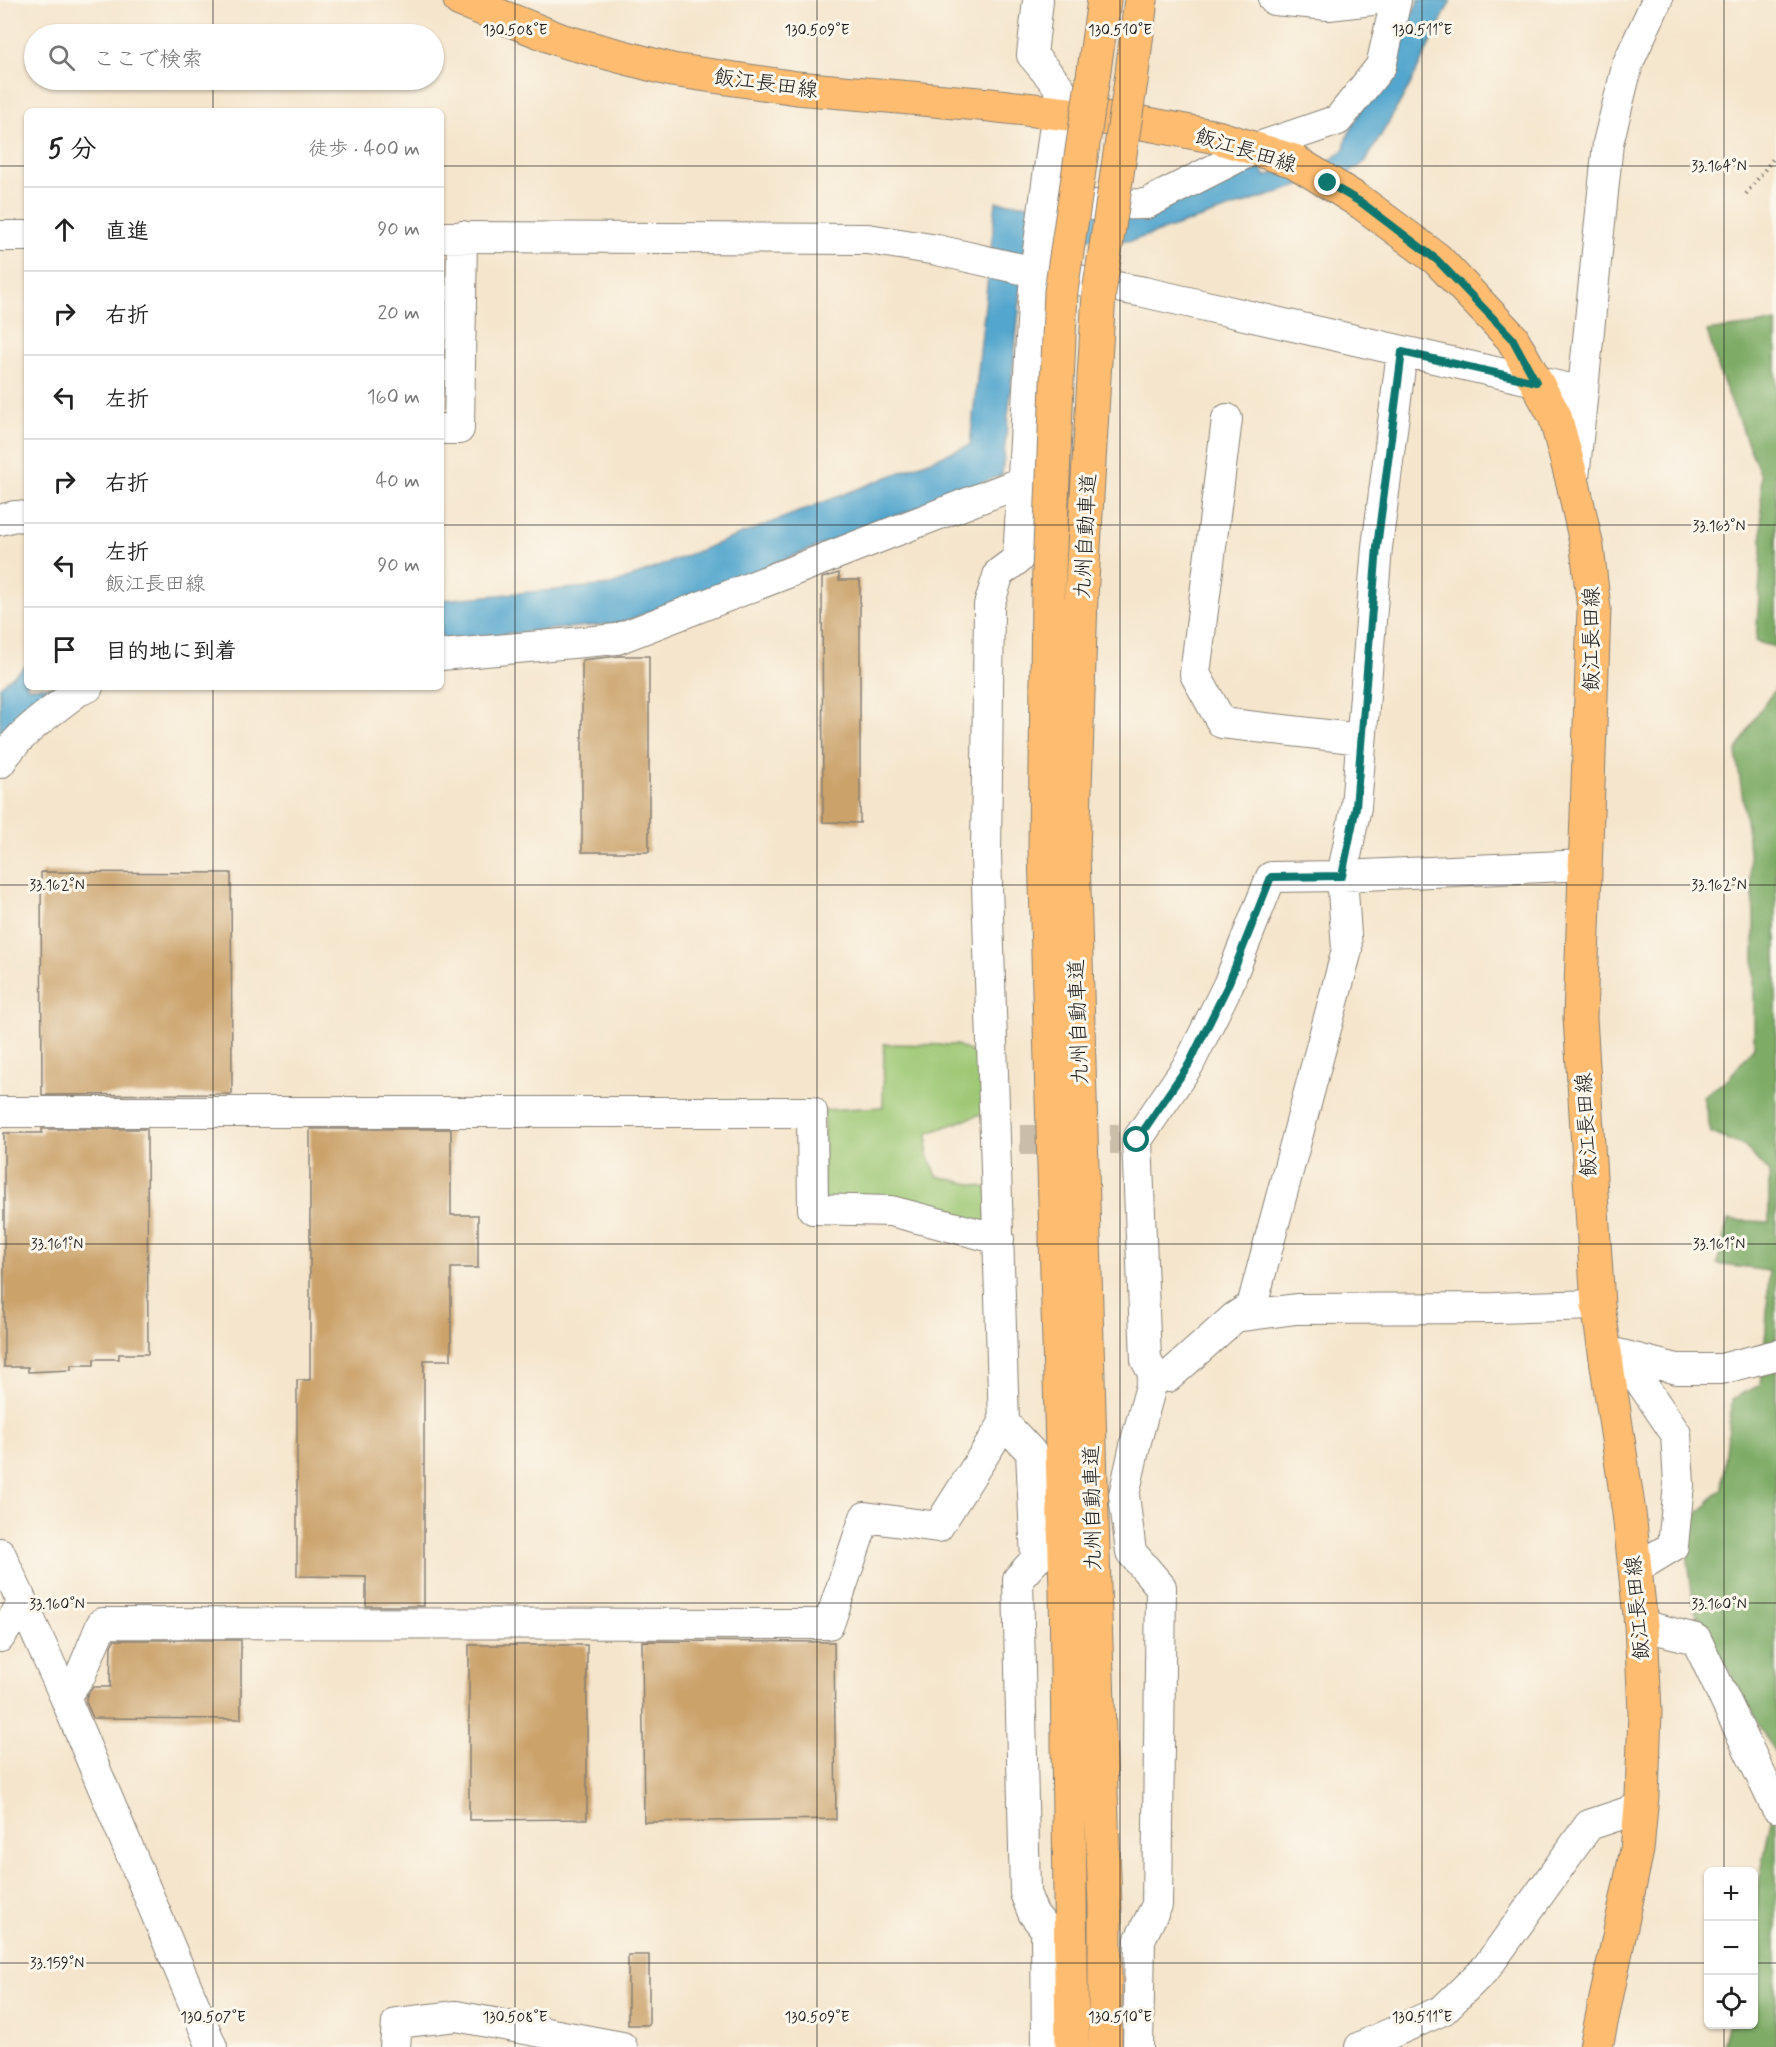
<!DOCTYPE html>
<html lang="ja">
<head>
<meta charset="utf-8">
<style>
  body { margin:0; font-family:Mynerve,"Klee One",sans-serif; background:#f2f2f2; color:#222 }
  .controls { position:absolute; right:18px; bottom:18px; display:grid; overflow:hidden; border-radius:9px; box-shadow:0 2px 4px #0004 }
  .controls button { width:54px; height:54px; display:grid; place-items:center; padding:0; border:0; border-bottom:2px solid #e0e0e0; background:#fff; color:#222; font:30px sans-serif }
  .stop { position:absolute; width:18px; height:18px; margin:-14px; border:4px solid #0f766e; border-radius:50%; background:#fff }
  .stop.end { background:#0f766e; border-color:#fff; box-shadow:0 2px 6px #0008 }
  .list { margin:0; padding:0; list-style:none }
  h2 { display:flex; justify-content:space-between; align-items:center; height:78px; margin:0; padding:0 24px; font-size:26px }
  h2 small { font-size:20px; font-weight:400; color:#767676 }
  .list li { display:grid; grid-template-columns:39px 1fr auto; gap:18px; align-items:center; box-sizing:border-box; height:84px; padding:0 24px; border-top:2px solid #e0e0e0 }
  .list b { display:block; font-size:22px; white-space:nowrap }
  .list p { margin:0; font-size:20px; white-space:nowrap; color:#767676 }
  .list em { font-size:20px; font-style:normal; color:#767676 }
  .icon { flex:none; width:33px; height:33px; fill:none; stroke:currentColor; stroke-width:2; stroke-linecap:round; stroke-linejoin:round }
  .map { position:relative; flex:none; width:1776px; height:2047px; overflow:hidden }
  .search { position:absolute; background:#fff; box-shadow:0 2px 4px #0004; left:24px; top:24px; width:420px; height:66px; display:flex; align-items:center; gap:15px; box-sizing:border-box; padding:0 21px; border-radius:33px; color:#767676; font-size:22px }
  .panel { position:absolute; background:#fff; box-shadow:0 2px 4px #0004; left:24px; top:108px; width:420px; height:582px; border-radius:9px }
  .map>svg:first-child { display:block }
</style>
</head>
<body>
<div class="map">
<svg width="1776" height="2047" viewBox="0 0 1776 2047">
  <rect width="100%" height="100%" fill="#fbf7ec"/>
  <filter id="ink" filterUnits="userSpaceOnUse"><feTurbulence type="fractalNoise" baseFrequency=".0167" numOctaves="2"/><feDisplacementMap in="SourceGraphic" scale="12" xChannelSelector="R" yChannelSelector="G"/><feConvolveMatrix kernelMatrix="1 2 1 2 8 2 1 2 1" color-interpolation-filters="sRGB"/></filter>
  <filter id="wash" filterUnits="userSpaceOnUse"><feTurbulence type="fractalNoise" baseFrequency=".008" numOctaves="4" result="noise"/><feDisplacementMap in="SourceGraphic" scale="24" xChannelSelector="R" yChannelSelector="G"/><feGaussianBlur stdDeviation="1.35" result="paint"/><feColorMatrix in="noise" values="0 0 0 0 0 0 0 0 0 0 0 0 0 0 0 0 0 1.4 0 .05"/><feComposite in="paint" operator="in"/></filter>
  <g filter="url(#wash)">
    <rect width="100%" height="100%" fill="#f5e5cc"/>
    <path fill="#9ec875" stroke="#5d7248" stroke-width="1.5" d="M884,1044l73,1 27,13v55l-56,20 -1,20 10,23 51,12 2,38 -167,-21 1,-95 59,-3z"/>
    <path fill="#7eac66" stroke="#4d6441" stroke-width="1.5" d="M1776,322v325l-20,-5 6,-94 -1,-72 -41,-102 -13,-43z
      M1776,688v1067l-82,-146 -10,-81 38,-40 10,-89 28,-14 6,-55 3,-59 -52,-7 11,-44 41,2v-49l-25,-27 -33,-13 -8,-37 25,-17 26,-32v-133l-7,-87 -11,-75 20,-36z
      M1776,1792v255h-53l5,-22 26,-1v-113z"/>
    <path fill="#52a6cd" stroke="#376174" stroke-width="1.5" d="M1419,0h32l-42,87 -43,74 -16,12 -15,5 -3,-3 -201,66 -104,-8 -25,242 -381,148 -180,17v-40l170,-15 359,-140 26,-243 129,10 54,-15 83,-29 3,8 56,-16 8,1 15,-11 2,-11z
      M27,665v22h38l-65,53v-54z"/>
    <g id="blocks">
      <path fill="#cba26b" d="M839,573v7h21v243l-37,-1 -1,-244z
        M620,656h29v196h-67v-192z
        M41,872l190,1 1,221 -190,1z
        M42,1129h105l1,225h-29v5h-25v6h-23v5l-43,2v-5h-24v-234h38z
        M310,1129h141v86h27v53h-27v92h-27v246h-58v-29l-69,-1v-196h13z
        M114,1640h127v79l-148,-1 -7,-16v-5l7,-10h17l1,-41z
        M642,1641l192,1 2,177 -192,3z
        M469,1645h118v174l-118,1z
        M628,1955h21v70h-21z"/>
    </g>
  </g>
  <g filter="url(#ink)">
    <use href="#blocks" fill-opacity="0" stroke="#888074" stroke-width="1.5"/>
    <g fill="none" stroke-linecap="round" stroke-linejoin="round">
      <path stroke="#cabda9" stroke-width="30" stroke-dasharray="30 15" stroke-linecap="butt" d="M1020,1140l99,-1"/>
      <g stroke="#888074" stroke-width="32">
        <path id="minor" d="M1274,0l55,5 43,-5
          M1049,206l97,-2 110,-56 82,-28 43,-54 15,-66
          M0,236h27
          M441,237l427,2 69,11 98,22 109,20 439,100
          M1227,419l-32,255 27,49 139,16
          M441,429h18l3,-193
          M1574,478l34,-335 20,-80 29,-63
          M0,520l15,-4 12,1
          M441,655l176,-16 405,-157
          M0,763c19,-31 50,-50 78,-72l10,-4
          M0,1112h812l1,97 78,2 108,28
          M1235,1317l61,-8 198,-1 104,-3
          M1605,1351l31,24 40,59 3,50 -6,62 -38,23
          M1614,1353l63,16h44l55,-14
          M1154,1375l14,2 67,-60 17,-11 95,-356 -5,-74 14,-69 21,-260 25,-195
          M1004,1423l27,29 5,107 -18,20 7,314 8,20 13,17 1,117
          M0,1553l65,144 147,350
          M1641,1625l55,14 80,168
          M0,1637l22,-32
          M65,1697l16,-23 21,-51 727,1 36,-107 73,10 66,-104 -18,-570 3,-248 10,-32 19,-14 17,-287 25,-184 -28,-33 6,-55
          M395,2047l2,-24 59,-7 166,31
          M1138,2047l2,-108 17,-34 4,-318 -30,-35 -7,-57 12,-54 18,-66 -8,-15 -9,-220 52,-76 39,-79 43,-108 71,-1 244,-11
          M1360,2047l83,-37 44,-43 102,-142 51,-17"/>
      </g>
      <g stroke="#888074" stroke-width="35">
        <path id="major" d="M460,0l103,41 109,29 125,18 193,17 147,17 80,15 77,24 68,42 75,56 75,79 43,78 18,67 14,64 7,62 -14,409 18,287 31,208 12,112 4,87 -3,84 -5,54 -41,197"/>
      </g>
      <g stroke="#888074" stroke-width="35">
        <path id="highway" d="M1093,77l11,-77
          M1131,81l10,-81
          M1048,594l-3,255 21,741 6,457
          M1081,598l-8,255 21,733 11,321v140"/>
      </g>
      <path stroke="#888074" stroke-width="4" stroke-dasharray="1.5 4.5" stroke-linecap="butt" d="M1746,194l30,-39"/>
      <use href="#minor" stroke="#fff" stroke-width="30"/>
      <use href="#major" stroke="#fdbc6f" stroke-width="33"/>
      <use href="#highway" stroke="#fdbc6f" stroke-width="33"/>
      <g stroke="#888074" stroke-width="35" stroke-linecap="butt">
        <path id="highway-bridge" d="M1048,594l13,-303 32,-214
          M1081,598l18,-305 32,-212"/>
      </g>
      <use href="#highway-bridge" stroke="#fdbc6f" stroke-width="33"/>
    </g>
  </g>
  <g fill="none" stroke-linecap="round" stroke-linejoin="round" filter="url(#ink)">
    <path stroke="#0f766e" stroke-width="8" d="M1137,1140l52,-76 39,-79 43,-108 71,-1 14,-69 21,-260 25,-195 134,30 -24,-44 -75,-78 -75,-57 -34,-20"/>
  </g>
  <path fill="none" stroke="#1c1c1c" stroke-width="1.5" stroke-opacity="0.45" d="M213,0v34M515,0v2047M817,0v2047M1120,0v2047M1422,0v2047M1724,0v1872M213,80v31M0,166h27M441,166h1335M0,525h27M441,525h1335M213,687v1360M0,885h1776M0,1244h1776M0,1603h1776M0,1963h1708M1754,1963h22M1724,2024v23"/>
  <g text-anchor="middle" stroke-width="6" stroke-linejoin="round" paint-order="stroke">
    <g font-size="21" fill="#1c1c1c" stroke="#fbf7ec">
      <text transform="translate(766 83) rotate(8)" y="7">飯江長田線</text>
      <text transform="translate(1246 150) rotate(17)" y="7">飯江長田線</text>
      <text transform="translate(1085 536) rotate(-87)" y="7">九州自動車道</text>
      <text transform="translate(1591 639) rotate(-90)" y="7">飯江長田線</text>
      <text transform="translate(1078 1022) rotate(-92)" y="7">九州自動車道</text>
      <text transform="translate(1586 1125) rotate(-93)" y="7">飯江長田線</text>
      <text transform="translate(1092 1508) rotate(-91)" y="7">九州自動車道</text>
      <text transform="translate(1637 1608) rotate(-95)" y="7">飯江長田線</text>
    </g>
  </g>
  <g font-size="15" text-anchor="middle" fill="#1c1c1c" stroke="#fbf7ec" stroke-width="6" stroke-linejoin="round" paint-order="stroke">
    <text x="515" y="35">130.508°E</text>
    <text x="817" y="35">130.509°E</text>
    <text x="1120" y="35">130.510°E</text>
    <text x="1422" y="35">130.511°E</text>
    <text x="1719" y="171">33.164°N</text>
    <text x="1719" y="531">33.163°N</text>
    <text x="57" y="890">33.162°N</text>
    <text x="1719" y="890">33.162°N</text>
    <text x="57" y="1249">33.161°N</text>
    <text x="1719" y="1249">33.161°N</text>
    <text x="57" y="1609">33.160°N</text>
    <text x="1719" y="1609">33.160°N</text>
    <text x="57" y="1968">33.159°N</text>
    <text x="213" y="2022">130.507°E</text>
    <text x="515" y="2022">130.508°E</text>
    <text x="817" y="2022">130.509°E</text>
    <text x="1120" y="2022">130.510°E</text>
    <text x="1422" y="2022">130.511°E</text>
  </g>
</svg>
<div class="controls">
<button>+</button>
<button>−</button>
<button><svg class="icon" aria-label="locate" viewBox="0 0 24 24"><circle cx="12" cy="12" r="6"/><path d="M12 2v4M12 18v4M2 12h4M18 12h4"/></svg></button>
</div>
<div class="stop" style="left:1137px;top:1140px"></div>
<div class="stop end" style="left:1328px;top:183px"></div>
<div class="search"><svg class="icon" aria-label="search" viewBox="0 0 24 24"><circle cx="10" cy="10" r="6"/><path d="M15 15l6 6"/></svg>ここで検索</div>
<section class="panel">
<h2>5 分<small>徒歩 · 400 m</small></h2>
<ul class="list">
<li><svg class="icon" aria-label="ahead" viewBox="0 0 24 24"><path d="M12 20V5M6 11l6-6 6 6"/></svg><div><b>直進</b></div><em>90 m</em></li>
<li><svg class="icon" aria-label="right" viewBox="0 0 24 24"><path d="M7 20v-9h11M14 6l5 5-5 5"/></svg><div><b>右折</b></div><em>20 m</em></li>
<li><svg class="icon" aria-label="left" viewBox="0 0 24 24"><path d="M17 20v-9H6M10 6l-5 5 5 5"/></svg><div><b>左折</b></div><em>160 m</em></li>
<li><svg class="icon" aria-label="right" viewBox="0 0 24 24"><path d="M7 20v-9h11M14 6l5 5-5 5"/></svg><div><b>右折</b></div><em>40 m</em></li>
<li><svg class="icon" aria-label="left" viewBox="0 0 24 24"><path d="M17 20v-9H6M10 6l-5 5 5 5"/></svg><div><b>左折</b><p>飯江長田線</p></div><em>90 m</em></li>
<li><svg class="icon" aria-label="arrive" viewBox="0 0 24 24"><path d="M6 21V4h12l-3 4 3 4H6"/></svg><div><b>目的地に到着</b></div></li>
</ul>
</section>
</div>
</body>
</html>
